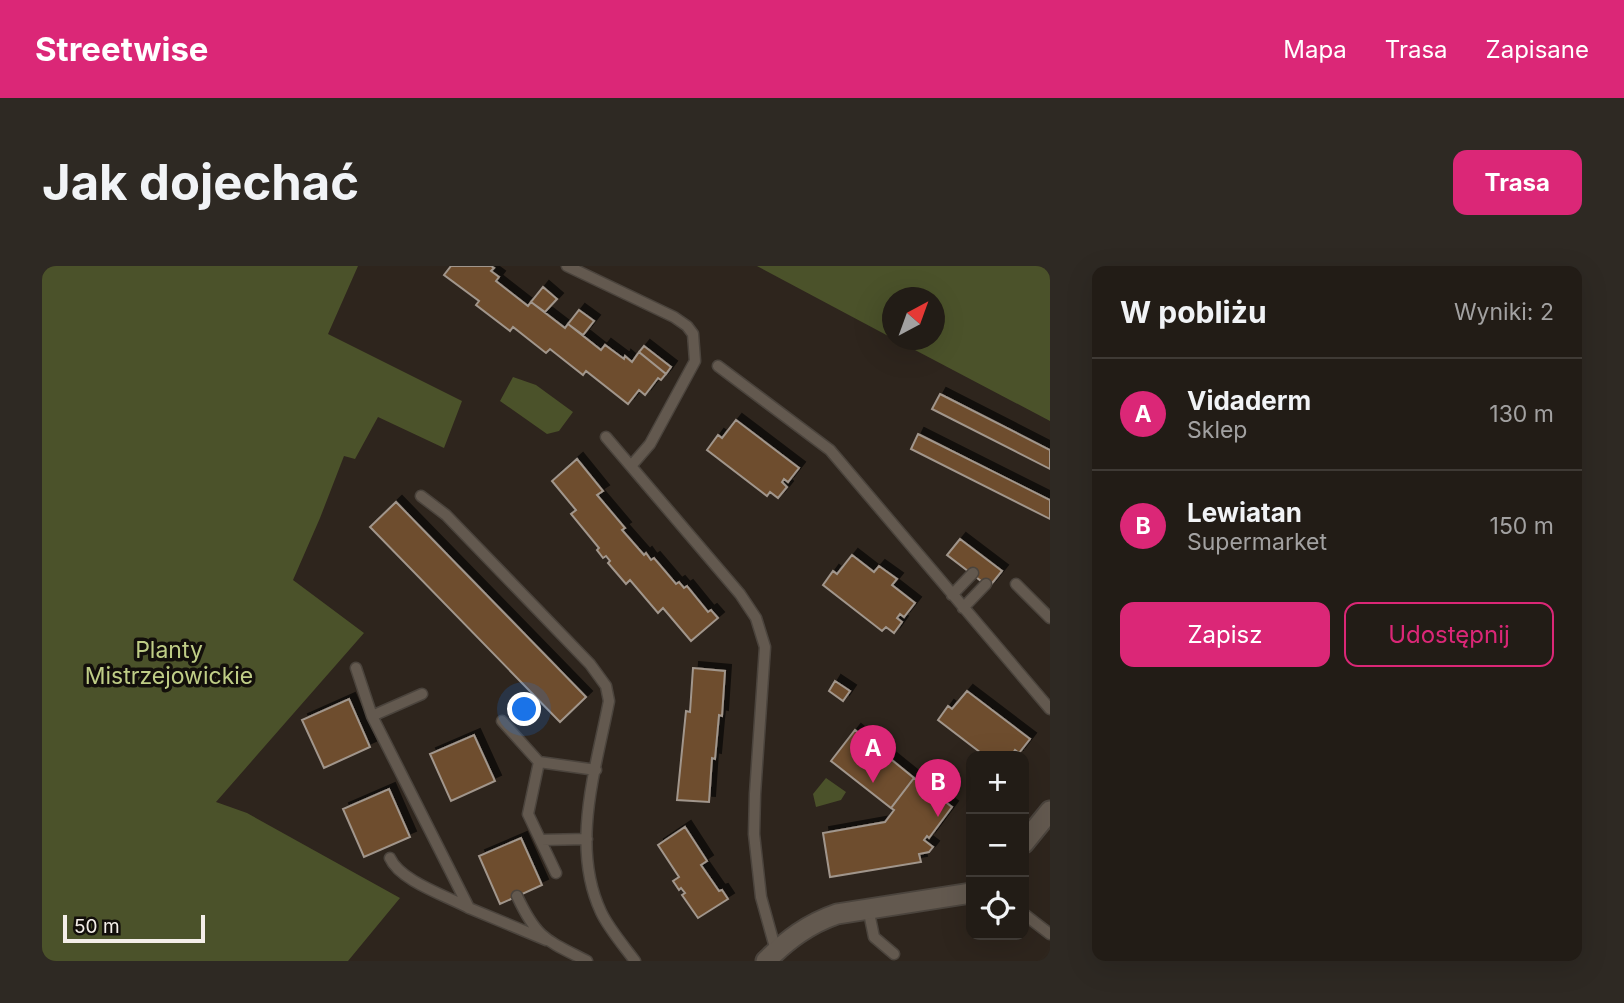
<!DOCTYPE html>
<html lang="pl">
<head>
<meta charset="utf-8">
<style>
  body { margin:0; font-family:Inter,sans-serif; background:#2e2923; color:#f1f3f6 }
  .controls { position:absolute; right:21px; bottom:21px; display:grid; overflow:hidden; border-radius:14px; box-shadow:0 7px 28px #0002 }
  .controls button { width:63px; height:63px; display:grid; place-items:center; padding:0; border:0; border-bottom:2px solid #3f3a35; background:#221c16; color:#f1f3f6; font:35px sans-serif }
  .compass { position:absolute; left:840px; top:21px; width:63px; height:63px; border-radius:50%; background:#221c16; box-shadow:0 7px 28px #0002; rotate:41deg }
  .scale { position:absolute; left:21px; bottom:18px; width:142px; box-sizing:border-box; padding-left:7px; border:4px solid #f4eee9; border-top:0; font-size:19px; line-height:24px; white-space:nowrap; color:#f4eee9; -webkit-text-stroke:5px #130f0b; paint-order:stroke }
  .you { position:absolute; left:483px; top:444px; width:24px; height:24px; margin:-18px; border:5px solid #fff; border-radius:50%; background:#1a73e8; box-shadow:0 0 0 10px #1a73e833 }
  .badge { display:grid; place-items:center; width:46px; height:46px; border-radius:50%; background:#db2777; color:#fff; font-size:23px; font-weight:700 }
  .pin { position:absolute; translate:-50% -58px; filter:drop-shadow(0 2px 4px #0008) }
  .pin::after { content:''; position:absolute; top:37px; width:24px; height:21px; background:inherit; clip-path:polygon(0 0,100% 0,50% 100%) }
  .list { margin:0; padding:0; list-style:none }
  h2 { display:flex; justify-content:space-between; align-items:center; height:91px; margin:0; padding:0 28px; font-size:30px }
  h2 small { font-size:23px; font-weight:400; color:#a2a1a1 }
  .list li { display:grid; grid-template-columns:46px 1fr auto; gap:21px; align-items:center; box-sizing:border-box; height:112px; padding:0 28px; border-top:2px solid #3f3a35 }
  .list b { display:block; font-size:26px; white-space:nowrap }
  .list p { margin:0; font-size:23px; white-space:nowrap; color:#a2a1a1 }
  .list em { font-size:23px; font-style:normal; color:#a2a1a1 }
  .actions { display:flex; gap:14px; padding:21px 28px }
  .actions a { flex:1; padding:16px 0; border:2px solid #db2777; border-radius:14px; text-align:center; font-size:24px; color:#db2777 }
  .actions .main { background:#db2777; color:#fff }
  .icon { flex:none; width:38px; height:38px; fill:none; stroke:currentColor; stroke-width:2; stroke-linecap:round; stroke-linejoin:round }
  .map { position:relative; flex:none; width:1008px; height:695px; overflow:hidden; border-radius:14px }
  header { display:flex; align-items:center; gap:42px; box-sizing:border-box; height:98px; padding:0 35px; background:#db2777; color:#fff }
  header strong { font-size:33px }
  nav { display:flex; gap:38px; margin-inline-start:auto; font-size:24px }
  .intro { display:flex; align-items:center; justify-content:space-between; box-sizing:border-box; height:168px; padding:0 42px }
  h1 { margin:0; font-size:49px }
  .button { padding:18px 32px; border-radius:14px; background:#db2777; color:#fff; font-size:24px; font-weight:700 }
  main { display:flex; gap:42px; padding:0 42px }
  aside { flex:1; background:#221c16; border-radius:14px; box-shadow:0 7px 28px #0002 }
  .map>svg:first-child { display:block }
</style>
</head>
<body>
<header>
<strong>Streetwise</strong>
<nav><a>Mapa</a><a>Trasa</a><a>Zapisane</a></nav>
</header>
<div class="intro"><h1>Jak dojechać</h1><a class="button">Trasa</a></div>
<main>
<div class="map">
<svg width="1008" height="695" viewBox="0 0 1008 695">
  <defs>
    <filter id="shadow"><feDropShadow dx="6" dy="-6" stdDeviation="0" flood-color="#0009"/></filter>
  </defs>
  <rect width="100%" height="100%" fill="#2e251d"/>
  <path fill="#4b522a" d="M0,0h316l-30,68 134,67 -18,47 -66,-31 -23,42 -11,-3 -24,62 -27,62 71,53 -148,169 31,11 153,85 -52,63h-306z
    M715,0h293v155l-154,-81h38v-42h-42v40z
    M471,111l23,8 37,27 -14,19 -12,3 -47,-33z
    M784,512l20,14 -5,8 -25,7 -3,-13z"/>
  <path fill="#6e4d2d" stroke="#a1968c" stroke-width="2" filter="url(#shadow)" d="M409,0h40l3,2 -3,3 8,6 -3,4 32,25 3,-4 34,26 3,-4 33,26 4,-5 19,14 1,-3 7,6 7,-10 27,22 -5,6 -3,-2 -13,17 -6,-5 -11,14 -42,-33 -3,4 -33,-26 -4,4 -33,-26 -3,4 -34,-26 3,-4 -35,-26z
    M501,21l14,12 -12,13 -14,-10z
    M537,44l15,11 -11,14 -15,-11z
    M602,80l27,21 -5,7 -27,-22z
    M898,128l110,56v19l-118,-60z
    M694,154l63,48 -11,14 -4,-3 -2,3 5,5 -9,11 -8,-6 -3,4 -60,-46 11,-15 4,3z
    M876,168l132,66v19l-139,-70z
    M535,193l26,32 -6,4 28,33 -3,2 22,25 2,-2 5,7 3,-2 22,26 3,-2 5,6 3,-2 21,26 3,-2 7,8 -27,23 -28,-33 -5,5 -28,-33 -4,4 -18,-21 2,-2 -4,-5 -3,2 -6,-8 2,-2 -28,-34 5,-4 -24,-29z
    M354,236l190,195 -26,25 -190,-195z
    M918,273l42,32 -13,16 -42,-32z
    M810,289l22,17 5,-6 18,13 -5,6 23,18 -11,14 -4,-3 -3,4 5,4 -8,11 -8,-6 -4,4 -59,-46 10,-14 4,3z
    M651,402l32,3 -3,45 -3,-1 -4,44 -3,-1 -3,44 -32,-2 9,-89 4,1z
    M793,415l15,10 -7,10 -14,-10z
    M925,425l63,48 -11,14 -4,-3 -2,3 3,3h-31l-47,-36 10,-14 4,3z
    M307,433l21,48 -46,21 -22,-48z
    M813,464l59,48 -23,30 -60,-47z
    M432,469l21,46 -44,20 -21,-47z
    M872,512l38,29 -23,31 -2,-2 -3,4 9,7 -4,5 -10,2 2,8 -91,15 -7,-44 62,-11 9,-12 -3,-2z
    M347,523l21,48 -46,20 -21,-48z
    M643,561l22,34 -6,4 18,26 3,-1 6,9 -30,19 -16,-23 3,-2 -4,-5 -2,2 -6,-9 6,-4 -21,-32z
    M479,572l21,47 -42,19 -21,-48z"/>
  <g fill="none" stroke-linecap="round" stroke-linejoin="round">
    <g stroke="#4b443d" stroke-width="13">
      <path id="lane" d="M525,0l107,51 13,9 6,8 2,27 -45,83 -19,22
        M676,100l112,84 220,259
        M564,171l134,157 16,24 9,29 -10,147 -1,40 7,63 15,54
        M379,230l25,19 144,149 16,22 3,15c-13,68 -39,145 -8,211 8,17 23,34 34,49
        M974,318l34,34
        M910,329l21,-22
        M921,342l23,-24
        M314,402l16,48 97,192 77,32
        M330,450l50,-22
        M460,455l37,41 57,8
        M497,496l-11,52 28,59
        M499,574l46,-1
        M348,592c10,23 57,38 79,50
        M475,630c20,43 29,44 70,65
        M826,642l6,29 20,17
        M982,648l26,20"/>
    </g>
    <g stroke="#4b443d" stroke-width="23">
      <path id="street" d="M982,577l26,-32
        M724,695c21,-21 42,-37 71,-47l134,-21"/>
    </g>
    <use href="#lane" stroke="#63594f" stroke-width="10"/>
    <use href="#street" stroke="#63594f" stroke-width="19"/>
  </g>
  <g text-anchor="middle" stroke-width="7" stroke-linejoin="round" paint-order="stroke">
    <g font-size="23" fill="#bfcd86" stroke="#130f0b">
      <text x="127" y="392">Planty<tspan x="127" dy="26">Mistrzejowickie</tspan></text>
    </g>
  </g>
</svg>
<div class="controls">
<button>+</button>
<button>−</button>
<button><svg class="icon" aria-label="locate" viewBox="0 0 24 24"><circle cx="12" cy="12" r="6"/><path d="M12 2v4M12 18v4M2 12h4M18 12h4"/></svg></button>
</div>
<svg class="compass" viewBox="-18 -18 36 36"><path d="M0-13l5 13h-10z" fill="#e53935"/><path d="M0 13l5-13h-10z" fill="#a2a1a1"/></svg>
<div class="scale">50 m</div>
<div class="you"></div>
<div class="pin badge" style="left:831px;top:517px">A</div>
<div class="pin badge" style="left:896px;top:551px">B</div>
</div>
<aside>
<h2>W pobliżu<small>Wyniki: 2</small></h2>
<ul class="list">
<li><span class="badge">A</span><div><b>Vidaderm</b><p>Sklep</p></div><em>130 m</em></li>
<li><span class="badge">B</span><div><b>Lewiatan</b><p>Supermarket</p></div><em>150 m</em></li>
</ul>
<div class="actions"><a class="main">Zapisz</a><a>Udostępnij</a></div>
</aside>
</main>
</body>
</html>
